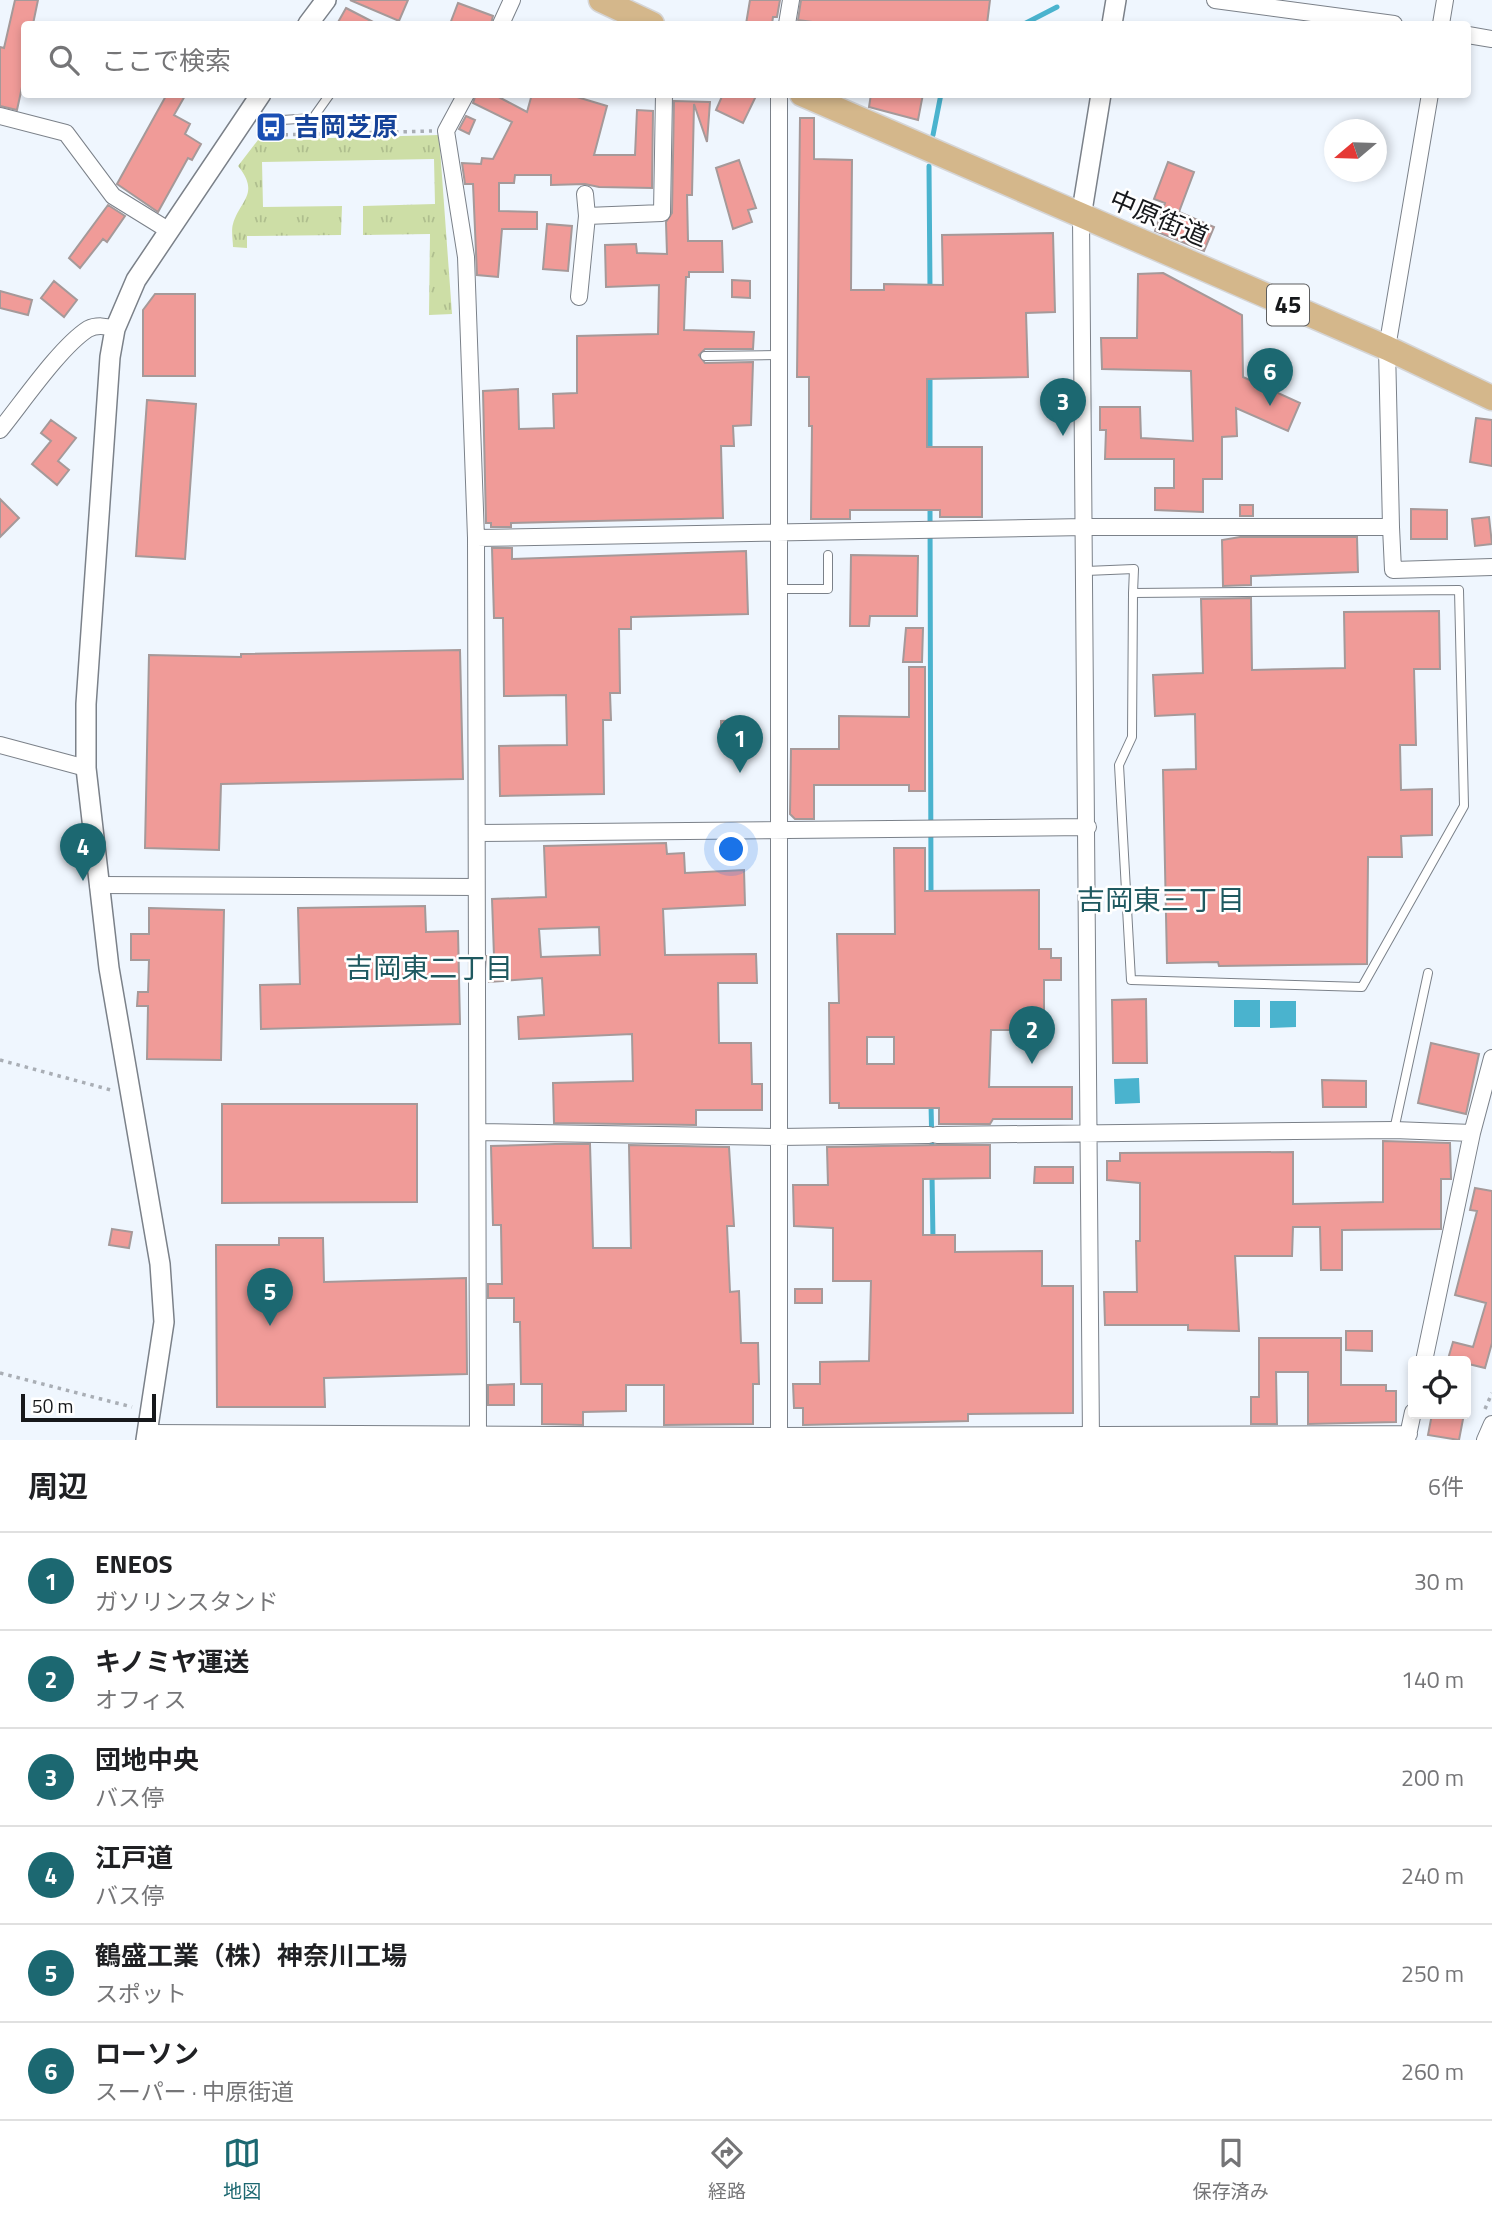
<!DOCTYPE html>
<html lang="ja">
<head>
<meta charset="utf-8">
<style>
  body { margin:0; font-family:"Titillium Web","Noto Sans JP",sans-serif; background:#f2f2f2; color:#202124 }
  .controls { position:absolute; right:21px; bottom:21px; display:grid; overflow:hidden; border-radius:7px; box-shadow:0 4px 10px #0003 }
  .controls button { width:63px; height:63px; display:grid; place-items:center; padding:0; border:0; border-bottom:2px solid #e0e0e0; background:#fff; color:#202124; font:35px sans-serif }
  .compass { position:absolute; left:1324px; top:119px; width:63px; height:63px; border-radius:50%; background:#fff; box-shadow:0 4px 10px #0003; rotate:251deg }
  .scale { position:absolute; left:21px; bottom:18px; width:135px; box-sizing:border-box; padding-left:7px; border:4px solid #16181b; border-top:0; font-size:19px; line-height:24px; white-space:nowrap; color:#16181b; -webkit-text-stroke:5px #fff; paint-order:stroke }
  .you { position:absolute; left:732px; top:850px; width:24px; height:24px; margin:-18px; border:5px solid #fff; border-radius:50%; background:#1a73e8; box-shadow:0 0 0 10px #1a73e833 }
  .badge { display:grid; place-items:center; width:46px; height:46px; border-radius:50%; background:#1c6871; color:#fff; font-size:23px; font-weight:700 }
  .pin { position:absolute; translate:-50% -58px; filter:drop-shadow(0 2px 4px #0008) }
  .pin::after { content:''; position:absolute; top:37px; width:24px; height:21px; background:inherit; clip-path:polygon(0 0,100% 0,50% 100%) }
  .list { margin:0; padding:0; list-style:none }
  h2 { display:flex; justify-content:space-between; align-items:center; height:91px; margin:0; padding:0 28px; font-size:30px }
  h2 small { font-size:23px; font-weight:400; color:#757577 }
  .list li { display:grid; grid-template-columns:46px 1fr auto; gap:21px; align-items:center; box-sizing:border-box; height:98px; padding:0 28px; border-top:2px solid #e0e0e0 }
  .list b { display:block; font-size:26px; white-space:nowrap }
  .list p { margin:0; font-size:23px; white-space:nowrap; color:#757577 }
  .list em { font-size:23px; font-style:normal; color:#757577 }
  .icon { flex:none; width:38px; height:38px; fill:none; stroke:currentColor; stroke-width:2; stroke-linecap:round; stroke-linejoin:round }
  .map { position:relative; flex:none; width:1492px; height:1440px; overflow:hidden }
  .search { position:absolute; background:#fff; box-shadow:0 4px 10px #0003; left:21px; right:21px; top:21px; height:77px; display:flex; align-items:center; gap:18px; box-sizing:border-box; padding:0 24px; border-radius:7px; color:#757577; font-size:26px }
  .sheet { height:679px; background:#fff }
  nav { display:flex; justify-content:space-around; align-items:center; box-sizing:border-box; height:98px; border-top:2px solid #e0e0e0; background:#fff; font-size:19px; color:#757577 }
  nav a { display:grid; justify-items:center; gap:4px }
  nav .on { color:#1c6871 }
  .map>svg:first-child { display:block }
</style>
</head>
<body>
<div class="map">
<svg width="1492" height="1440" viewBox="0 0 1492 1440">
  <defs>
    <pattern id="grass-tufts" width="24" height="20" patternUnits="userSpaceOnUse" patternTransform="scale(1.75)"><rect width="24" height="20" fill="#cddea6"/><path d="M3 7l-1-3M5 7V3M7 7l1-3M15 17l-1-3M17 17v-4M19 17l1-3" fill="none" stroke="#afbe8e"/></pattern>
  </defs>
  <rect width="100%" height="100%" fill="#eff6fe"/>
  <path fill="url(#grass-tufts)" d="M439,135l13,179 -23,1 1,-81 -67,1v-29l72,-2 -1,-45 -172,3 1,45 79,-1 -1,29 -94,1v12l-14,-1c0,-6 -2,-17 0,-23 6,-23 28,-30 5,-58l20,-26z"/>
  <path fill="#4ab3ce" d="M1234,1000h26v27h-26z
    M1270,1001h26v26l-26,1z
    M1139,1078l1,25 -25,1 -1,-25z"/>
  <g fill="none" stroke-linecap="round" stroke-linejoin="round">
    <path stroke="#4ab3ce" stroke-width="5" d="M1024,24l33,-17
      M933,135l8,-41
      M929,166l1,123
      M930,372v81
      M930,505l1,393
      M931,1104l1,46
      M932,1174l1,67"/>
  </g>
  <path fill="#f09b98" stroke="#a59999" stroke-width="2" fill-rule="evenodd" d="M15,0h23l-5,24h-9v54l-7,32 -17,-4v-59l4,1z
    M350,0h58l-9,21z
    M750,0h30l-3,17h-4l-1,7h-26z
    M801,0h189l-3,24h-160l-29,-4z
    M458,3l35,13 -2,8h-41z
    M346,8l31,16h-40z
    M167,94h19l-12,21 16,9 -5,10 16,10 -9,16 -4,-2 -30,54 -41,-28z
    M476,94h17l34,18 5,-18h35l40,12 -13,49h41l2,-45 16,1 -1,77 -53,-1 -14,-3 -34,1v-10h-36l-1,8h-15v28l38,1v17h-35l-4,48 -21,-2 -4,-91h-8l-3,-21 19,1 1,-6 11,1 19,-37 -39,-19z
    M723,94h34l-14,29 -27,-13z
    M871,94h52l-5,26 -49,-13z
    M674,101l36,1 -3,40 -13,-38 -2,91h-5l1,46h34l1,31h-34v5h-3l-2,53 70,2 -1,17h-48l-6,6 6,8 48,-1 -2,63 -18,1 1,20h-13l2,72 -212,5v4h-20v-4h-5l-3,-132 35,-2 1,40 35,-1 -1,-34 24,-1v-57l81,-2 1,-49 -53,2 -1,-42 31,-1 1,9 30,1 -1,-32 6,-9z
    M466,116l9,4 -6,14 -10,-5z
    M800,118h14v41l38,1 -1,130h33v-6l59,1 -1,-50 111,-2 2,79 -29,1 2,64 -101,2v68h55v70h-42v-7h-90v9h-39l1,-93h-3v-49h-12z
    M739,160l17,48 -8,2 4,12 -19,7 -17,-61z
    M1168,162l26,10 -15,40 35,15 -10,24 -49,-20 10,-28 -11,-4z
    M108,205l17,11 -18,26 -4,-3 -23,29 -11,-10z
    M547,224l25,2 -4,45 -25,-2z
    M1163,273l79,42 1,62 57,26 -12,28 -52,-23 1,28 -15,1v42h-19v33l-48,-2v-22h19v-29h-69l1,-29h-6v-23h40l1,31 52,3 -2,-70 -89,-2 -1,-31h36l1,-64z
    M732,280l18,1v17l-18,-1z
    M54,281l23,19 -13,17 -23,-19z
    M0,291l32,9 -4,15 -28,-7z
    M155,294h40v82h-52v-66z
    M147,400l49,4 -11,155 -49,-3z
    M1476,418l16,2v46l-22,-4z
    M51,420l25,18 -18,23 11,9 -12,15 -25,-21 19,-23 -10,-8z
    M0,499l19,19 -19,19z
    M1240,505h13v11h-13z
    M1411,509l36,1v29h-36z
    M1489,517l3,27 -17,2 -3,-27z
    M1240,537h117l1,35 -107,4v9l-28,1 -1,-46z
    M492,548h20v11l234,-8 2,63 -117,3v12h-12l1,64h-10l1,27h-8l1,74 -104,2 -1,-50 68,-1 -1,-50 -62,1 -1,-78h-9z
    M851,555l67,1 -1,60h-47l-1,10h-19z
    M1251,598l1,72 93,-2 -1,-56 95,-1 1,58h-26l2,76h-16l1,45 31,-1v46l-31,1 1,21h-34l-1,107 -148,2 -1,-4 -51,1 -4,-193 33,-1 -1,-55 -40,2 -2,-41 50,-2 -2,-74z
    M906,628h17l-1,34h-19z
    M460,650l3,129 -242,5 -2,66 -74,-2 4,-193 92,2v-3z
    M909,667h16v124h-16v-6h-95v34h-19l-5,-5 1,-65h48v-33l70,1z
    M748,720v19h-27v-18z
    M666,843l1,11 17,-1 1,20 59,-3 1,35 -82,4 2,46 91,-1 1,29h-39l1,60h32l1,41h10v26h-66v15l-142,-2 -1,-40 80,-2 -1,-47 -113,5 -1,-22 26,-2 -2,-37 -53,4 -2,-26h7l-2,-57 54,-2 -2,-51zM599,927l1,28 -59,2 -2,-28z
    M894,848h31v43l114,-1v59h12v9h10v22h-17v50h-53l-2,57h83v32h-79l-3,5h-51v-16h-100v-5h-9l-1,-100h10l-2,-69h58zM867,1037h27v27h-27z
    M425,906l1,26 32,-1 2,93 -199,5 -1,-44 40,-1 -2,-76z
    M149,908l75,2 -3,150 -74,-1 1,-53h-11l1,-14h10l1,-32h-18v-26h18z
    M1146,999l1,64h-34l-1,-63z
    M1431,1043l48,11 -13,60 -48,-11z
    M1322,1080l44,1v26h-43z
    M222,1104h195v98l-195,1z
    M1383,1141l67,2 1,36h-10v50l-99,1v40h-21l-1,-43h-27l-1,29h-57l4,75 -51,-1v-5h-83l-1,-33h33l-1,-51h4v-58l-33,-3v-19h13v-8l173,-1v52l90,-2z
    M555,1144h35l3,104h38l-2,-103 100,2 5,79h-7l3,66 9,-1 2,52h17l1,41h-6v40l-89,1v-40h-38v26l-43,1v13l-41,-1v-40h-21l-1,-62h-6v-24h-26v-14h14l-1,-59h-8l-2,-79z
    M939,1145h51v33l-67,1v56h32v17l87,-1v35h31v127l-105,1v7l-165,4v-17h-9l-1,-24h27v-22l49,-1 2,-80h-38v-53l-39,-2 -1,-41h35l-1,-38z
    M1035,1167h38v16h-39z
    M1475,1188l17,3v152l-7,25 -37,-9 5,-17 20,5 13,-44 -31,-8 22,-84 -7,-1z
    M112,1229l20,3 -3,16 -20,-3z
    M279,1238h44l1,44 142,-4 1,96 -143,4 1,29h-108l-1,-162h63z
    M795,1289h27v14h-27z
    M1346,1331h26v20l-26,-1z
    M1259,1338h82v47h45v6h10v31l-88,2v-52h-32l1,52h-26v-27h8z
    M514,1384v21h-26v-20z
    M1432,1414h32l-5,26 -31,-5z"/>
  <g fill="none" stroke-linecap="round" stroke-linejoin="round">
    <g stroke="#7b8189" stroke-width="10">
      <path id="service" d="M251,110l16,11 46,-3 17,-24
        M705,356l73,-1
        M1086,571l48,-2 -1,24
        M778,589h50v-34
        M1459,590l5,216 -102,181 -231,-7 -12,-215 13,-28 1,-144z
        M1394,1130l34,-157"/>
    </g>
    <g stroke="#7b8189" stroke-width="18">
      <path id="minor" d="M1215,0l179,24
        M501,24l11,-24
        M787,24l4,-24
        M1441,24l4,-24
        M1468,35l24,4
        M466,94l-20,37 20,126 10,281 2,902
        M779,94v1346
        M0,116l66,17 47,63 55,34
        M587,216l75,-3 2,-119
        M1081,217l10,1223
        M579,297l8,-81 -2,-22
        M0,430c22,-27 60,-83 88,-101 8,-4 19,-3 27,0
        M1391,527l2,43 99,-3
        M476,538l609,-11h306l-4,-179 43,-254
        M0,745l86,23
        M478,833l610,-6
        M98,885l378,2
        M478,1132l300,5 151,-2
        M937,1135l457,-5 78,3
        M1424,1361l48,-228 20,-75
        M148,1433l631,3 630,-2
        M1407,1440l6,-28
        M1485,1440l7,-16"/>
    </g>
    <g stroke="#7b8189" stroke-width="22">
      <path id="tertiary" d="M308,24l18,-24
        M1112,24l4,-24
        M1081,217l20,-123
        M146,1440l18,-118 -4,-58 -51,-296 -23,-200v-64l24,-347 5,-28 21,-49 125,-186"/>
    </g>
    <g stroke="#d5d5d6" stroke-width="27">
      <path id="primary" d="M601,0l51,24
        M802,94l585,254 105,50"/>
    </g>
    <path stroke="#a9aeb5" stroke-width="3.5" stroke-dasharray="3.5 5" stroke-linecap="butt" d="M276,135l156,-4
      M0,1060l111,30
      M0,1373l132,34
      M1485,1409l7,-16"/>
    <use href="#service" stroke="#fff" stroke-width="8"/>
    <use href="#minor" stroke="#fff" stroke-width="16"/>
    <use href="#tertiary" stroke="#fff" stroke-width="19"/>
    <use href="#primary" stroke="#d4b78b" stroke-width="24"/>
  </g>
  <defs>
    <g id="bus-square" transform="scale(1.575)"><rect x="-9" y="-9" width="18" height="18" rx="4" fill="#1a4fb4" stroke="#fff"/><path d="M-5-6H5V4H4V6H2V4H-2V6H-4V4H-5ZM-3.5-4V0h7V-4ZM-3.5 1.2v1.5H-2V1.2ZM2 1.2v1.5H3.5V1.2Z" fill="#fff"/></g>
  </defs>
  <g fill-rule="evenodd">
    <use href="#bus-square" x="271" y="127"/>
  </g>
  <g text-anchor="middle" stroke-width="5" stroke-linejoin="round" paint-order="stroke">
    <rect fill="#fff" stroke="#5c5d5f" stroke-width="2" x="1267" y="284.5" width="42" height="41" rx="5"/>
    <g font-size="24" font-weight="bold" fill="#16181b">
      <text x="1288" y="313">45</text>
    </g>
    <g font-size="26" font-weight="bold" fill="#164399" stroke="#fff" text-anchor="start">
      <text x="294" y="136">吉岡芝原</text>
    </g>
    <g font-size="26" fill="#16181b" stroke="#fff">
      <text transform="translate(1159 218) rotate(23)" y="9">中原街道</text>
    </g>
    <g font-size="28" fill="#1f5960" stroke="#fff">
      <text x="1161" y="910">吉岡東三丁目</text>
      <text x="429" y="978">吉岡東二丁目</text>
    </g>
  </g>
</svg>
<div class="controls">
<button><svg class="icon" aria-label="locate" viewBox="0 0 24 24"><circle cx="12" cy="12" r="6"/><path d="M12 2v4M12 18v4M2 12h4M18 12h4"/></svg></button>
</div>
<svg class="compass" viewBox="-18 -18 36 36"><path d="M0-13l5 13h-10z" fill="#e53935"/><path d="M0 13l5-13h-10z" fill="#757577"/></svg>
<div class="scale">50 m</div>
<div class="you"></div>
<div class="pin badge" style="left:740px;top:773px">1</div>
<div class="pin badge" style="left:1032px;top:1064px">2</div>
<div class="pin badge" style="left:1063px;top:436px">3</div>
<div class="pin badge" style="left:83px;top:881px">4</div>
<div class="pin badge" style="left:270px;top:1326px">5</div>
<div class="pin badge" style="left:1270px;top:406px">6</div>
<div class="search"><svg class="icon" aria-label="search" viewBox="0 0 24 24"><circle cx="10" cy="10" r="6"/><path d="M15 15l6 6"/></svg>ここで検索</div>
</div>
<section class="sheet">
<h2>周辺<small>6件</small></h2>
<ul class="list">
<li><span class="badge">1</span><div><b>ENEOS</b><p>ガソリンスタンド</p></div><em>30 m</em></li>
<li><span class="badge">2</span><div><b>キノミヤ運送</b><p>オフィス</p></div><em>140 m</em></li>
<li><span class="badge">3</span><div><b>団地中央</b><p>バス停</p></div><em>200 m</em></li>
<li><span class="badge">4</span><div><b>江戸道</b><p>バス停</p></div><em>240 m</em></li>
<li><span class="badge">5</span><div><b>鶴盛工業（株）神奈川工場</b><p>スポット</p></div><em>250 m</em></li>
<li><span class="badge">6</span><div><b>ローソン</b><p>スーパー · 中原街道</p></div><em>260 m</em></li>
</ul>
</section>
<nav>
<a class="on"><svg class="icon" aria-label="map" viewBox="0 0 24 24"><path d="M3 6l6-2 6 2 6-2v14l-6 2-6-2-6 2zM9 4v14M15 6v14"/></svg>地図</a>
<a><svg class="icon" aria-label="directions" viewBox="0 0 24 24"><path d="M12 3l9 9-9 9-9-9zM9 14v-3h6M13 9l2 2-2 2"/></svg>経路</a>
<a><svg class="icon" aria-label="saved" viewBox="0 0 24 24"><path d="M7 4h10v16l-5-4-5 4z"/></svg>保存済み</a>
</nav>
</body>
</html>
